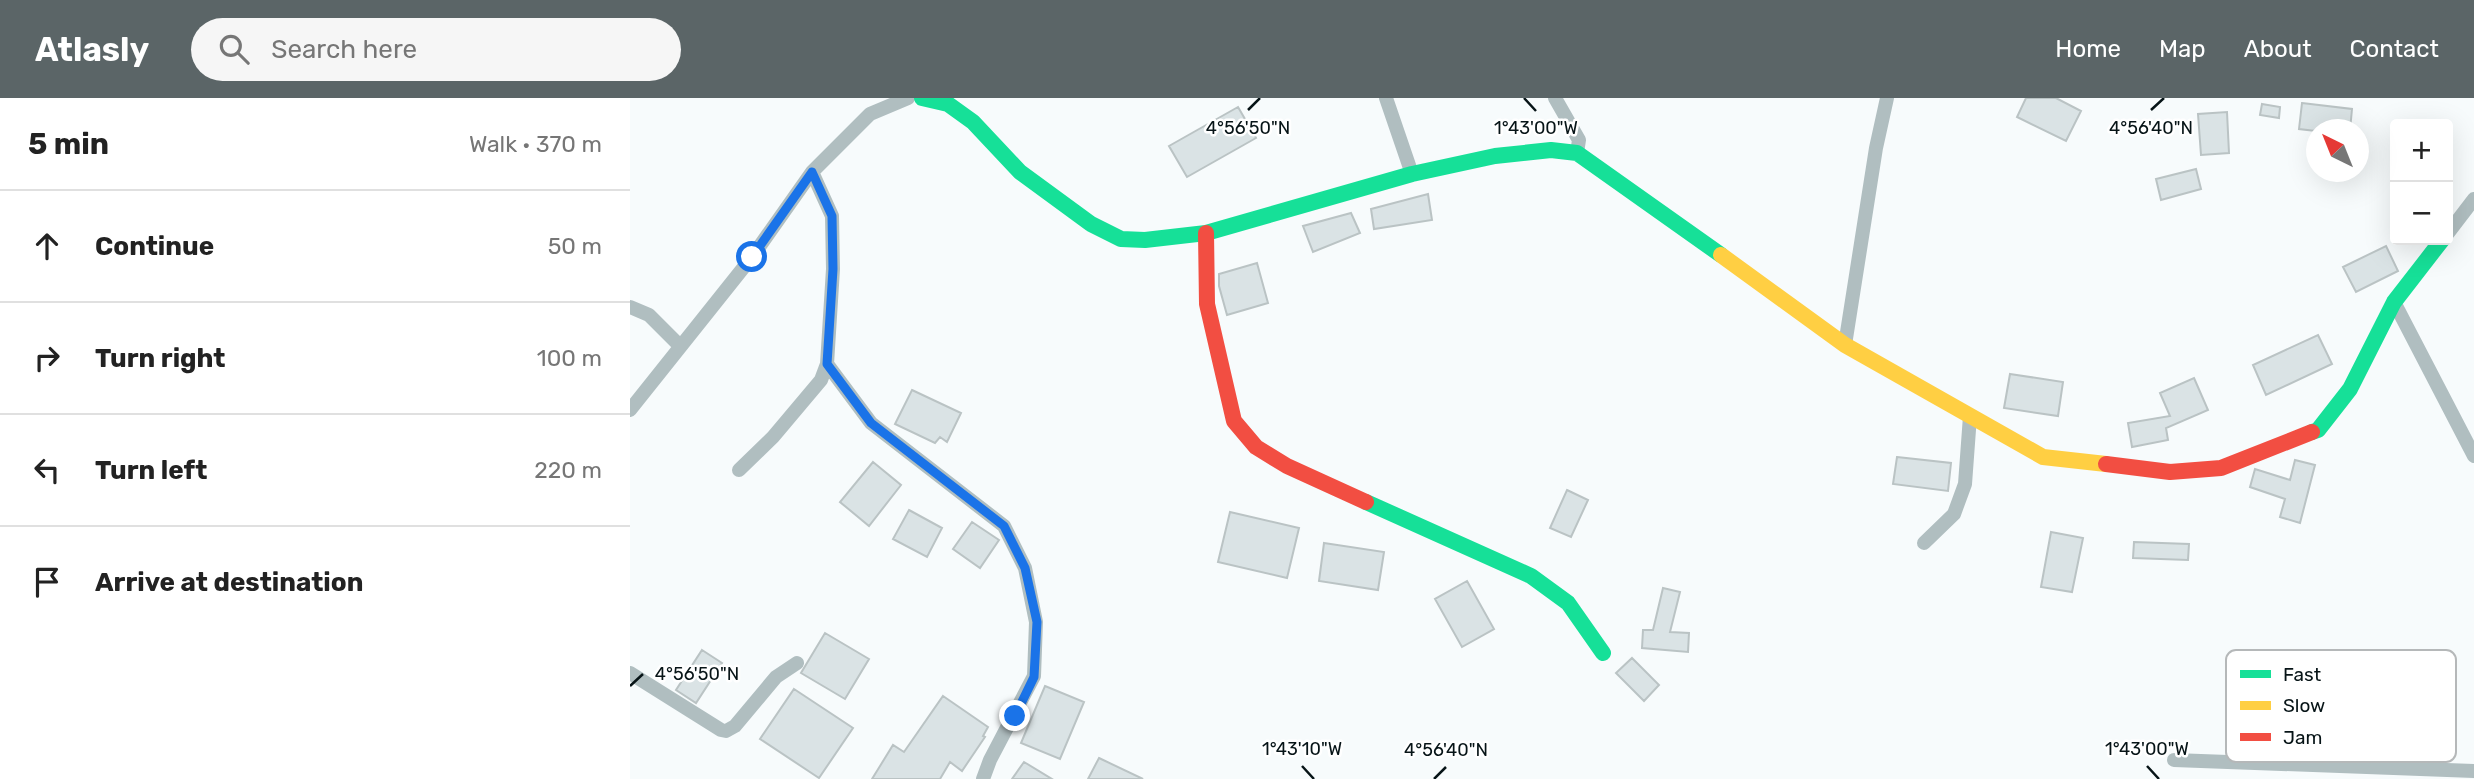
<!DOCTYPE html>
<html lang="en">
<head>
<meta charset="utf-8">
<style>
  body { margin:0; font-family:Rubik,sans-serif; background:#f6f6f6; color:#222 }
  .controls { position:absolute; right:21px; top:21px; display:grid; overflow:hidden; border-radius:7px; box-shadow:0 7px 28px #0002 }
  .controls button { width:63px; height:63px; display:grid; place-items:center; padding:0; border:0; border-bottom:2px solid #e0e0e0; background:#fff; color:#222; font:35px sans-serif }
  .compass { position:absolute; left:1676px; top:21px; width:63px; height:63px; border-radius:50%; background:#fff; box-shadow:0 7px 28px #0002; rotate:317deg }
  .stop { position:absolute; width:21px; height:21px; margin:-16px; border:5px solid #1a73e8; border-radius:50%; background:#fff }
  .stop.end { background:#1a73e8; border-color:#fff; box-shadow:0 2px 7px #0008 }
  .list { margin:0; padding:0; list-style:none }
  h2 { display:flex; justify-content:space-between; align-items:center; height:91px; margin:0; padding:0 28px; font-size:30px }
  h2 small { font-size:23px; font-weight:400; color:#767676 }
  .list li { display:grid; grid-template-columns:46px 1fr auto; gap:21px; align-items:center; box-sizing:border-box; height:112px; padding:0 28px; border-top:2px solid #e0e0e0 }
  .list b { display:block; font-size:26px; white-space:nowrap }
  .list em { font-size:23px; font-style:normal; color:#767676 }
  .icon { flex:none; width:38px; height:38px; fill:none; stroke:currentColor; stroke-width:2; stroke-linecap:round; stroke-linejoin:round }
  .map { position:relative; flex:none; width:1844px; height:681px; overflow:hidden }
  header { display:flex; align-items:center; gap:42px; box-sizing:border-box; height:98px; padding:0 35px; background:#5b6567; color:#fff }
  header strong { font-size:33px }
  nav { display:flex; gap:38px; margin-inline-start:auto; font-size:24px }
  .search { width:490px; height:63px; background:#f6f6f6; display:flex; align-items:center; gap:18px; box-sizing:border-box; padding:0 24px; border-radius:38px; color:#767676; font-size:26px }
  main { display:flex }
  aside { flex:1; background:#fff }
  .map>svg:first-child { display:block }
</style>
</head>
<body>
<header>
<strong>Atlasly</strong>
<div class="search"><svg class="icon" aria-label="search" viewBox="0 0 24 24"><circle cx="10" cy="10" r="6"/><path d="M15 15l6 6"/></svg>Search here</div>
<nav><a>Home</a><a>Map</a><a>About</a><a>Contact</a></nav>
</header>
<main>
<aside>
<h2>5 min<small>Walk · 370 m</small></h2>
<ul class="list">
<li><svg class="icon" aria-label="ahead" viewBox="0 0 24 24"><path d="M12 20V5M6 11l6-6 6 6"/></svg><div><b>Continue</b></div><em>50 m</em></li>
<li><svg class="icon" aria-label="right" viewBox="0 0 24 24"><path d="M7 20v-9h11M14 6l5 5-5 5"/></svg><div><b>Turn right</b></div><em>100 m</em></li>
<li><svg class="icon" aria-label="left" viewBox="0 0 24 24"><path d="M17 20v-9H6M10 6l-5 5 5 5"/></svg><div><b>Turn left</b></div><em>220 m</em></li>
<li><svg class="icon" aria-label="arrive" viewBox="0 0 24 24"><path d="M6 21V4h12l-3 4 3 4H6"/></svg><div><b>Arrive at destination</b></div></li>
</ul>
</aside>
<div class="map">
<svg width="1844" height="681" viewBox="0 0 1844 681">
  <rect width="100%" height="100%" fill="#f7fbfc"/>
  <path fill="#dae3e5" stroke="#bac3c4" stroke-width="2" d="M1396,0h30l25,13 -15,30 -49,-24z
    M1672,5l50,6 -2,21 -34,1 -17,-2z
    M1632,6l18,3 -1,11 -19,-3z
    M608,9l18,31 -69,39 -18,-31z
    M1597,14l2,41 -28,2 -3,-41z
    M1566,71l5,20 -40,11 -5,-21z
    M798,96l4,26 -58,9 -3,-20z
    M721,115l9,20 -47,19 -10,-26z
    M1756,148l12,25 -42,21 -13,-25z
    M627,165l11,40 -41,12 -8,-29v-12z
    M1688,237l14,29 -66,31 -13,-30z
    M1380,276l53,8 -5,34 -54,-8z
    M1564,280l14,32 -42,18 2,12 -36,7 -4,-24 42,-7 -10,-23z
    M282,292l49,23 -14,29 -7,-5 -5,6 -40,-19z
    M1267,359l54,6 -3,28 -55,-7z
    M1665,362l20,5 -15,58 -20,-6 5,-18 -35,-12 5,-18 35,11z
    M243,364l28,23 -32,41 -29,-24z
    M937,392l21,10 -17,37 -21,-9z
    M279,412l33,18 -15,29 -34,-18z
    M600,414l69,16 -12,50 -69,-16z
    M342,424l27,18 -19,28 -27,-19z
    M1421,434l32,6 -11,54 -31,-5z
    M1504,444l55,2 -1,16 -55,-2z
    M694,445l60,9 -6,38 -59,-9z
    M837,483l27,48 -32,18 -27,-48z
    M1033,490l17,4 -10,40 19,1 -1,19 -46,-4 1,-18h10z
    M195,535l44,26 -24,40 -44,-26z
    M72,552l20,13 -26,40 -20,-13z
    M1002,560l27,27 -15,16 -28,-28z
    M415,588l39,16 -24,57 -39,-16z
    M164,591l59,39 -34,50 -59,-39z
    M313,598l45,31 -5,9 2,1 -23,34 -12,-9 -10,17h-68l21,-34 11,7z
    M469,660l44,21h-55z
    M394,664l28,17h-40z"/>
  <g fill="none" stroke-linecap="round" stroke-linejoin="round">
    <path stroke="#b0bec0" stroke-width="14" d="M756,0l26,76
      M925,0l24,42 -2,13
      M1818,135l26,-34
      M1764,204l80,154
      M0,209l19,8 31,31
      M1215,247l31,-197 11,-50
      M197,266l44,59 133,103 21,42 11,54 -2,54 -44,84 -7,19
      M0,312l122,-153 60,-85 58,-58 38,-16
      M109,372l34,-33 48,-57 6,-16 6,-95 -1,-53 -20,-44
      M1294,445l30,-29 11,-30 5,-68
      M0,575l91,57 5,1 9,-5 41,-49 21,-14
      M1544,662l300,11"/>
    <path stroke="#16e098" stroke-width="16" d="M292,0l26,6 25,18 47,50 71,52 30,15 24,1 61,-7 206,-59 83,-18 56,-6 26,3 144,102
      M1682,334l6,-2 32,-41 44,-87 48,-62
      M736,404l165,74 37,27 35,50"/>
    <path stroke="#ffcf43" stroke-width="16" d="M1091,157l124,90 198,112 63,7"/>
    <path stroke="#f24e42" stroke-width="16" d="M576,135l1,71 27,117 22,26 31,19 79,36
      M1476,366l64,8 51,-4 91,-36"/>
  </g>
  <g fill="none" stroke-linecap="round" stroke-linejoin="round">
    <path stroke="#1a73e8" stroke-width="9" d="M122,159l60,-85 20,44 1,53 -6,95 44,59 133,103 21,42 12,54 -3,55 -19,39"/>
  </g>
  <path fill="none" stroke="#071417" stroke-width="2.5" d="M894,0l12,13M618,12l12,-12M1521,12l13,-12M0,588l13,-12M672,668l12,13M1517,668l12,13M804,681l12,-12"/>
  <rect x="1596" y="552" width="230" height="112" rx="10" fill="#fff" stroke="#b5b8b9" stroke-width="2"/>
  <rect x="1610" y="572" width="31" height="8" fill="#16e098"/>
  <rect x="1610" y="603" width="31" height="9" fill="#ffcf43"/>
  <rect x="1610" y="635" width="31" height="8" fill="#f24e42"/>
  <g font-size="19" fill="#071417">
    <text x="1653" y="583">Fast</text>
    <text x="1653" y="614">Slow</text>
    <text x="1653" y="646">Jam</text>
  </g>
  <g font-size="18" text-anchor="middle" fill="#071417" stroke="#fff" stroke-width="5" stroke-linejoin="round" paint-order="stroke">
    <text x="1521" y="36">4°56'40"N</text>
    <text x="618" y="36">4°56'50"N</text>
    <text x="906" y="36">1°43'00"W</text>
    <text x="67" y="582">4°56'50"N</text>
    <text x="672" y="657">1°43'10"W</text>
    <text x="1517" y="657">1°43'00"W</text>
    <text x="816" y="658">4°56'40"N</text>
  </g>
</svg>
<div class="controls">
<button>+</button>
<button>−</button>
</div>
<svg class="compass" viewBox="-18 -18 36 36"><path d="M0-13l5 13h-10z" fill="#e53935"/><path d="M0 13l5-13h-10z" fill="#767676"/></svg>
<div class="stop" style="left:122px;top:159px"></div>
<div class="stop end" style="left:385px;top:618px"></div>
</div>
</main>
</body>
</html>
